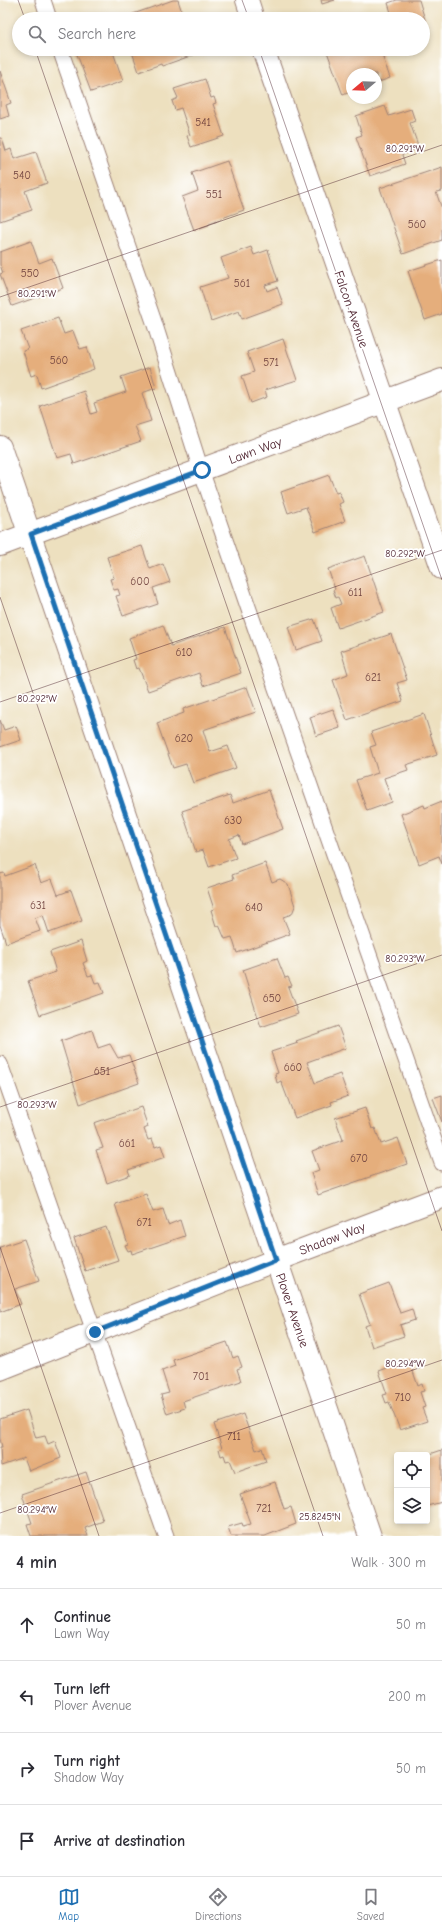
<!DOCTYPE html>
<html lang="en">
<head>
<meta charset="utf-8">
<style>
  body { margin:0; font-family:"Comic Neue",sans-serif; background:#f7f7f7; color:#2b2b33 }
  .controls { position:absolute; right:12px; bottom:12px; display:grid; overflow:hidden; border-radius:4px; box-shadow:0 2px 6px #0003 }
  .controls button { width:36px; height:36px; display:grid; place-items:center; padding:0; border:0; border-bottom:1px solid #e1e1e2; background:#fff; color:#2b2b33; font:20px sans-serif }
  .compass { position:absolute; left:346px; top:68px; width:36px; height:36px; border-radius:50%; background:#fff; box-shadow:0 2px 6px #0003; rotate:251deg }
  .stop { position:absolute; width:12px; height:12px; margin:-9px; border:3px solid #1f6fb2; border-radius:50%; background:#fff }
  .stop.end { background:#1f6fb2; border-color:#fff; box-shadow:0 1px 4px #0008 }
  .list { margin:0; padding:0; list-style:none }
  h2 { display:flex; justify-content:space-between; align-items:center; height:52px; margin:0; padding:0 16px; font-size:17px }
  h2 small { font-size:13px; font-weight:400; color:#7c7c81 }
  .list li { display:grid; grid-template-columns:26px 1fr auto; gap:12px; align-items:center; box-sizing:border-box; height:72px; padding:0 16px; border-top:1px solid #e1e1e2 }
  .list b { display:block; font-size:15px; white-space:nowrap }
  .list p { margin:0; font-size:13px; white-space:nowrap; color:#7c7c81 }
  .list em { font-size:13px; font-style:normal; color:#7c7c81 }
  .icon { flex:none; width:22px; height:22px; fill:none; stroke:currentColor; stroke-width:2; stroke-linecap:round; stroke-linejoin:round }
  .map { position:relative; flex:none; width:442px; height:1536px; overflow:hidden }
  .search { position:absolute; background:#fff; box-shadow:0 2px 6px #0003; left:12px; right:12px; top:12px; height:44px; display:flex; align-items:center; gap:10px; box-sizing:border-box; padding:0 14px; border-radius:22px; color:#7c7c81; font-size:15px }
  .sheet { height:340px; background:#fff }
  nav { display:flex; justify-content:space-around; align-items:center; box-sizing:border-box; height:56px; border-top:1px solid #e1e1e2; background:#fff; font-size:11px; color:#7c7c81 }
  nav a { display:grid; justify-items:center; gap:2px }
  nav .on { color:#1f6fb2 }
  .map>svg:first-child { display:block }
</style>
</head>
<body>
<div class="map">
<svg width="442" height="1536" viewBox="0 0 442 1536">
  <rect width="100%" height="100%" fill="#fff"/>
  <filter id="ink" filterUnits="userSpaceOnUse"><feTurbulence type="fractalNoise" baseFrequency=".025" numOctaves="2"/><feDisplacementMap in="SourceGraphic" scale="8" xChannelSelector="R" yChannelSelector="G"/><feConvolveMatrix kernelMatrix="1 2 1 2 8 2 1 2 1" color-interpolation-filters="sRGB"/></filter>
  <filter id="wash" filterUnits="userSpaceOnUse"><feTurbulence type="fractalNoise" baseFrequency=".012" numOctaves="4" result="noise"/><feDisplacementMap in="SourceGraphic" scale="16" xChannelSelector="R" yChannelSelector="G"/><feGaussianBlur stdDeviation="0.9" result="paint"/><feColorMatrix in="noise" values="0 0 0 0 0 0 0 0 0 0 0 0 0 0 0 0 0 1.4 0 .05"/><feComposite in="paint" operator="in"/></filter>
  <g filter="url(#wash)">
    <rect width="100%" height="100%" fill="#ede0bf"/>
    <g id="blocks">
      <path fill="#e5ae7b" d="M173,0h5l6,19h-65z
        M321,0h14l-13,4z
        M397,0h22l7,23 -3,1v-5h-30l-5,-16z
        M75,49h37l11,32 -32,11z
        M131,49h64l1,5 -34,12 -1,-2 -22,8z
        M326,49h54l10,29 -14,5v-9h-24v17l-9,4z
        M0,71l11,32 -5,2 3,11 -9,3z
        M205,79l6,19 3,-1 2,6 -3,1 11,32 -33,11 -4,-11 3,-1 -9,-27 -6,2 -3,-9 6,-3 -4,-9z
        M385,106l4,10 22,-7 4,12 -5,2 9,25 -17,7 3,9 -35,12 -14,-39 6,-2 -6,-19z
        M0,138h2l4,13 5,-2 3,10 22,-7 11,31 -22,8 7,19 -32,11z
        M227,161l17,49 -35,13v2l-15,5 -12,-33 16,-6 -6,-18z
        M442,167v24l-6,1 6,17v31l-39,14 -23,-66z
        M31,241l8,22 13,-5 11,30 -51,18 -12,-32 3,-1 -3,-8v-13z
        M251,247l3,8 14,-5 10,31 -13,4 2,6 10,-4 6,17 -41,15 -3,-8 -28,10 -11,-34 28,-9 -7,-20z
        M442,260v54l-17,6 -17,-49z
        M58,318l6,16 9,-3 7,18 7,-2 7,22 -53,19 -4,-14 -6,2 -8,-25 5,-2 -7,-18z
        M283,339l14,41 -32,10 2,7 -16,6 -9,-27 12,-4 -7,-20z
        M150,367l6,21 -14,5 9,28 -16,5 6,15 -67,23 -3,-10 -14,4 -17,-52 44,-15 7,23 6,-2 -3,-9 32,-11 -5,-15z
        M329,475l7,18 3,-1 4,10 -4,2 6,17 -30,11 -9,-25 -18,6 -7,-21z
        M142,546l8,23 13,-5 7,18 -17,6 5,16 -35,12 -7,-20 4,-1 -2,-6 -4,1 -4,-11 4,-1 -7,-21z
        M365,556l19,56 -46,16 -7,-20 10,-4 -3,-7 -2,1 -3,-8 2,-1 -7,-20z
        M314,619l8,22 -26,9 -8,-23z
        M163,625l8,21 54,-19 16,46 -38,13 -4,-13 -51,18 -9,-23 -3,1 -3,-9 3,-1 -7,-21z
        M391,634l16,46 -10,3 6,18 -56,19 -14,-40 15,-6 -7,-23z
        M247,687l9,25 -53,18 7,22 18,-6 8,22 -43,15 -7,-19 -13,4 -16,-45 27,-10 -1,-4z
        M333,709l7,19 -24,8 -6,-19z
        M424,714l13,41 -31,10 2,5 -24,8 8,24 -25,9 -11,-31 22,-7 -8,-26 6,-2 -5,-13z
        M0,720l4,10 12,-4 5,14 -21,7z
        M269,790l14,39 -41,15 -3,-9 -10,4 7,19 -27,9 -6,-17 -7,2 -14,-41 48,-16 3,8z
        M442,801v63l-3,-8 -20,8 -18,-50 23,-9 1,3z
        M265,863l7,19 8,-3 8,5 7,22 -3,8 -9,3 7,17 -53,19 -5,-16 -7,2 -6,-14 -3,1 -5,-16 3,-1 -7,-21 27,-9 -2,-4z
        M35,865l6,18 11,-4 6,16 13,-5 11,31 -33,12 -6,-18 -8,3 5,13 -34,12 -6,-18v-51l4,-1 1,3z
        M81,941l6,20 -4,2 5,13 4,-1 3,8 5,-1 4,11 -64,22 -12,-34 28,-9 -6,-20z
        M277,958l8,20 3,-1 4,9 -4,1 10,27 -37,13 -18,-57z
        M338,1026l8,22 -39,14 8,21 25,-9 8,22 -17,6 1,3 -37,13 -14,-37 -4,2 -2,-9 3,-1 -7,-21 27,-9 -2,-2z
        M92,1030l6,18 12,-4 8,14 11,-3 10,28 -59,21 -19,-63z
        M442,1095v27l-9,-24z
        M141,1107l7,20 -4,2 4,11 4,-1 3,8 6,-2 4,12 -37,13 2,5 -23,8 -11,-33 7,-2 -9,-25z
        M365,1108l7,21 3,-1 6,16 17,-6 9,26 -89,31 -7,-22 8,-3 -7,-19 31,-11 -8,-22z
        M146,1194l7,18 10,-3 5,16 12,-5 5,16 -53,18 -1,-4 -3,1 -3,-6 3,-1 -13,-40z
        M106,1227l12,33 -33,11 -11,-33z
        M24,1239l15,42 -24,8 6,15 -21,8v-65z
        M389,1283l11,30 12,-4 3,11 -15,5 4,11 -32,11 -7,-21 5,-2 -11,-30z
        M227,1342l6,16 5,-2 4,11 -5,2 4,12 -58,20 2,7 -18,6 -6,-19 8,-2 -7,-22 13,-5 -2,-6z
        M409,1360l9,26 4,-2 2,7 -4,1 5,15 -3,1 5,13 -27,9 -11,-28 -3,1 -3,-8 4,-1 -8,-23z
        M27,1410l9,28 9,-2 3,8 7,-3 6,17 -32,13 -5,-13 -23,8 -1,-19h2l-2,-8v-20z
        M243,1414l13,36 6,-2 4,13 -31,11 -5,-12 -4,1 -2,-6 -3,1 -2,-7 3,-1 -8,-24z
        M442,1450v52l-15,4v-51z
        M86,1472l17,49 -18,7 3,8h-57l-4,-12 5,-1 -10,-29z
        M275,1482l9,27 7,-2 5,17 -31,12h-34l-3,-9 14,-4 1,3 8,-2 -11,-30z"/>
    </g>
  </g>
  <g filter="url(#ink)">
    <use href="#blocks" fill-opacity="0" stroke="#9c8075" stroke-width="1"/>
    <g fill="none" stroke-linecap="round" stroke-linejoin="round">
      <g stroke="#9c8075" stroke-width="17">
        <path id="lane" d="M43,0l6,19
          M60,49l94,273 47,148 77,224 164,469
          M0,1064l166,472"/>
      </g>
      <g stroke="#9c8075" stroke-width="24">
        <path id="street" d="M247,0l6,19
          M263,49l179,519
          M0,447l370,1089
          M0,545l442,-165
          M0,1369l276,-109 166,-63"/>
      </g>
      <use href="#lane" stroke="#fff" stroke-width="15"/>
      <use href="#street" stroke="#fff" stroke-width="22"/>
    </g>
  </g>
  <g fill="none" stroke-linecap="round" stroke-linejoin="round" filter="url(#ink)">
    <path stroke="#1f6fb2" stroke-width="5" d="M95,1332l181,-72 -245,-726 171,-64"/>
  </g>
  <path fill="none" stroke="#4a1f2b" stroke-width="1" stroke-opacity="0.45" d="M18,0l7,19M242,0l7,19M35,49l407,1182M259,49l183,531M0,297l442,-152M0,597l323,939M0,702l442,-152M0,1107l442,-152M0,1247l99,289M0,1513l442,-153"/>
  <g text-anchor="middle" stroke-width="3.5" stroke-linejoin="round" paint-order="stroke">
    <g font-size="11" fill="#71433f">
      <text x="203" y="126">541</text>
      <text x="22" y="179">540</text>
      <text x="214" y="198">551</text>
      <text x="417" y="228">560</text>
      <text x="30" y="277">550</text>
      <text x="242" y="287">561</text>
      <text x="59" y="364">560</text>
      <text x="271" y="366">571</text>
      <text x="140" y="585">600</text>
      <text x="355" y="596">611</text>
      <text x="184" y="656">610</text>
      <text x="373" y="681">621</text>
      <text x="184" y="742">620</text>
      <text x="233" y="824">630</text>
      <text x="38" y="909">631</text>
      <text x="254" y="911">640</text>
      <text x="272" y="1002">650</text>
      <text x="293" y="1071">660</text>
      <text x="102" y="1075">651</text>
      <text x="127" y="1147">661</text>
      <text x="359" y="1162">670</text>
      <text x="144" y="1226">671</text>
      <text x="201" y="1380">701</text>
      <text x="403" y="1401">710</text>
      <text x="234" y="1440">711</text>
      <text x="264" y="1512">721</text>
    </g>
    <g font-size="13" fill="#4a1f2b" stroke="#fff">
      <text transform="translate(352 309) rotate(71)" y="5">Falcon Avenue</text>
      <text transform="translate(255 450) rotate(-20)" y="5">Lawn Way</text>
      <text transform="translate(332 1238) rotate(-21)" y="5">Shadow Way</text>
      <text transform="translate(293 1310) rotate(71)" y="5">Plover Avenue</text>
    </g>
  </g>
  <g font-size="10" text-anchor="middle" fill="#4a1f2b" stroke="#fff" stroke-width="3.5" stroke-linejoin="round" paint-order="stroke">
    <text x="405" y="152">80.291°W</text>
    <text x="37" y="297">80.291°W</text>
    <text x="405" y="557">80.292°W</text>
    <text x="37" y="702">80.292°W</text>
    <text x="405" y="962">80.293°W</text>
    <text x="37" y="1108">80.293°W</text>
    <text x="405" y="1367">80.294°W</text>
    <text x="37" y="1513">80.294°W</text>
    <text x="320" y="1520">25.8245°N</text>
  </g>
</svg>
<div class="controls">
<button><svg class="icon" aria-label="locate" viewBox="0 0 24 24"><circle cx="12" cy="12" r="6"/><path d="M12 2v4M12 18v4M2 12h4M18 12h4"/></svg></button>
<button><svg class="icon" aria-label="layers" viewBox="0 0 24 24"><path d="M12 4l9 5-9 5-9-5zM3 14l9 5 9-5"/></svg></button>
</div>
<svg class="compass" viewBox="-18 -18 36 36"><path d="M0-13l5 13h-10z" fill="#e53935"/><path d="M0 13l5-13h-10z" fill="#7c7c81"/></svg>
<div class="stop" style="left:202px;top:470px"></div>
<div class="stop end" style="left:95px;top:1332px"></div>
<div class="search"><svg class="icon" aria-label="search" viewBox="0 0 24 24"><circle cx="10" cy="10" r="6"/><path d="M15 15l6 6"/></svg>Search here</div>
</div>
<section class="sheet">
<h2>4 min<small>Walk · 300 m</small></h2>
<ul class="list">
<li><svg class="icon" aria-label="ahead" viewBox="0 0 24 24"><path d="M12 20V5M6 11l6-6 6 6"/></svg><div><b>Continue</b><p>Lawn Way</p></div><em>50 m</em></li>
<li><svg class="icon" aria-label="left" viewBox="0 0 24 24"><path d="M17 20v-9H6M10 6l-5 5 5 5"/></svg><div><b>Turn left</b><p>Plover Avenue</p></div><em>200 m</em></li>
<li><svg class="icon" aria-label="right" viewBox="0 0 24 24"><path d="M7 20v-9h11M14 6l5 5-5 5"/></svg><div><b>Turn right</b><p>Shadow Way</p></div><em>50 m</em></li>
<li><svg class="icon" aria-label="arrive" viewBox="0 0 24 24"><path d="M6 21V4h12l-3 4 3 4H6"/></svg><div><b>Arrive at destination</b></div></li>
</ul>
</section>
<nav>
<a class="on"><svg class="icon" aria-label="map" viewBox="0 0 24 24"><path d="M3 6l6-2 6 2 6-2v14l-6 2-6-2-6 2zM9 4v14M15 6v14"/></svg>Map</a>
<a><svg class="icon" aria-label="directions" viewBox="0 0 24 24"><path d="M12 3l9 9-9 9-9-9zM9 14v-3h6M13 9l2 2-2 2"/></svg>Directions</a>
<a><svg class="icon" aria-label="saved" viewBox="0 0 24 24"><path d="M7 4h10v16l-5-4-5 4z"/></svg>Saved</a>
</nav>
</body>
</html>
